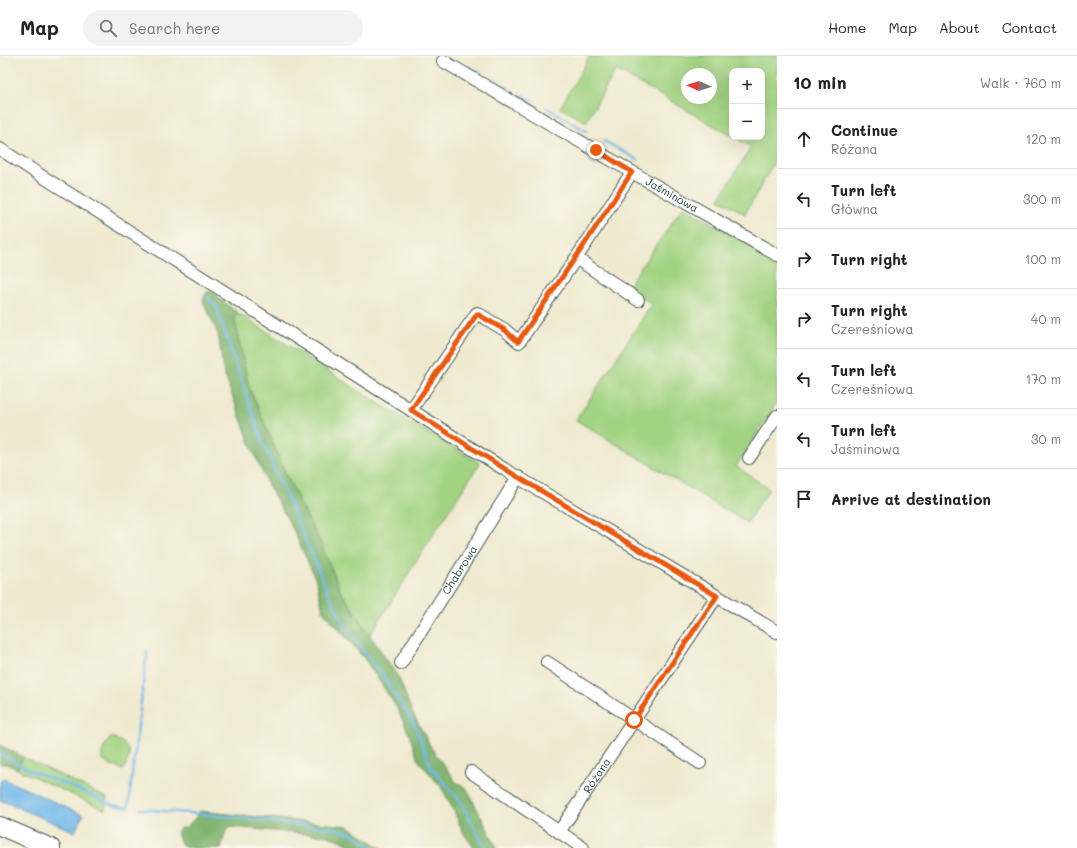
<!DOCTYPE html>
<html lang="en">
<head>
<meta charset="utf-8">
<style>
  body { margin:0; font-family:Mali,sans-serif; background:#f2f2f2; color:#222 }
  .controls { position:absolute; right:12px; top:12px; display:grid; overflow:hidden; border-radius:8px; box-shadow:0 4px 16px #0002 }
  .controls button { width:36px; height:36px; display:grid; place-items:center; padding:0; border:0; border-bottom:1px solid #e0e0e0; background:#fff; color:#222; font:20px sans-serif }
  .compass { position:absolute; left:681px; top:12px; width:36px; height:36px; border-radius:50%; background:#fff; box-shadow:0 4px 16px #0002; rotate:273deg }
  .stop { position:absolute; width:12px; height:12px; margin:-9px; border:3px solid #ea580c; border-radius:50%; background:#fff }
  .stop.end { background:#ea580c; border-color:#fff; box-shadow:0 1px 4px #0008 }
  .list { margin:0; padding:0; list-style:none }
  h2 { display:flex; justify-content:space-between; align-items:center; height:52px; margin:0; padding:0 16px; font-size:17px }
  h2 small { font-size:13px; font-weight:400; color:#767676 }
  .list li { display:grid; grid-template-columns:26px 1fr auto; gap:12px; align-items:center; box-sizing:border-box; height:60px; padding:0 16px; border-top:1px solid #e0e0e0 }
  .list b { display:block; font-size:15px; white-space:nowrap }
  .list p { margin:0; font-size:13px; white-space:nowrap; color:#767676 }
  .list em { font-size:13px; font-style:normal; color:#767676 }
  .icon { flex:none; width:22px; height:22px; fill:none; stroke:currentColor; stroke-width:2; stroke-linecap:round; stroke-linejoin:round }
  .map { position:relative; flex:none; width:777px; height:792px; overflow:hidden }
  header { display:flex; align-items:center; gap:24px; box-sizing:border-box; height:56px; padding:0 20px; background:#fff; border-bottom:1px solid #e0e0e0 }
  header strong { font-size:19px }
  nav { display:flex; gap:22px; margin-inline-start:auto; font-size:14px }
  .search { width:280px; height:36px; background:#f2f2f2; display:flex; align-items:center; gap:10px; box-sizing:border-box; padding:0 14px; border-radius:22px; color:#767676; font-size:15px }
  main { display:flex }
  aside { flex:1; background:#fff }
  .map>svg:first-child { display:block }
</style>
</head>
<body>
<header>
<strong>Map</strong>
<div class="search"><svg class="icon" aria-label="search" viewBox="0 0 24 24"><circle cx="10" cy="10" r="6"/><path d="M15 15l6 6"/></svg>Search here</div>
<nav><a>Home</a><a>Map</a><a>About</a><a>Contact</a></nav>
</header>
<main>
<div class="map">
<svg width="777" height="792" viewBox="0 0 777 792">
  <rect width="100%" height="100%" fill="#fbf7ec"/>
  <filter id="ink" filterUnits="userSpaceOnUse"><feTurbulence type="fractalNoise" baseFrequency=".025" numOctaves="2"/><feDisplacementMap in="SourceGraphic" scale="8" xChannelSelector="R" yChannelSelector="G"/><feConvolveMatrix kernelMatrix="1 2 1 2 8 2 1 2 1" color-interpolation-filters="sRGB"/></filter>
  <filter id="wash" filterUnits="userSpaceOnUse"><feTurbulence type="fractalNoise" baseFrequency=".012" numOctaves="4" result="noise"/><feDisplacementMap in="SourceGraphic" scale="16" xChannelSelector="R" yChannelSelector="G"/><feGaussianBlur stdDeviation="0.9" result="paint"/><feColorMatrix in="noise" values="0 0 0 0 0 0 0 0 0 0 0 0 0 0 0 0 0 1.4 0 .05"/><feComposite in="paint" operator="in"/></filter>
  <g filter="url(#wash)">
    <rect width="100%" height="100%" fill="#efe9cf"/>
    <path fill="#a2d382" stroke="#60885b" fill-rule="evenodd" d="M590,0h187v106l-2,-1 -30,53 -26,-15 32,-52 -17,-10h28v-66h-30v65l-116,-66 -30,52 -26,-14zM687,18h24v24h-24z
      M683,151l94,53v142l-41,64 33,23 -22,34 -171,-103 76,-116 -25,-17z
      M238,257l146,94 96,56 -49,75 -61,97 -29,-43 -20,-48 -34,-67 -38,-90 -15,-70z
      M111,681c18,6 23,16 12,33 -5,-3 -13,-5 -18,-8 -8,-7 1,-19 6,-25z
      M23,701l84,41 -2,12 -88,-41z"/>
    <path fill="#81b570" stroke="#507952" d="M207,236h4l27,21 -4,5 15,69 38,90 34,67 20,48 58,86 13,34 20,37 24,33 11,7 30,59h-23l-10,-14 -13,-29 -10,-18 -23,-27 -9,-26 -12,-26 -33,-50 -41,-47 -7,-31 -25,-55 -23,-40 -15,-34 -29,-77 -6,-40 -15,-33 1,-4z
      M0,689l23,12 -6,12 -10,-5h-7z
      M199,755l149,15 33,22h-26l-15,-8 -13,-4 -95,-9 -6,3 -5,18h-31l-9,-4 -4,-11 3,-5h6c5,-7 10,-9 13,-17z"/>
    <path fill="#74b9ea" stroke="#4a7b8f" d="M4,723l79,36 -8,17 -75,-32v-19z"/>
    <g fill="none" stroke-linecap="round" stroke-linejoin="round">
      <path stroke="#74b9ea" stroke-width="2.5" d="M469,11l12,7
        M494,24l14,8
        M520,38l14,8
        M547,52l39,23
        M604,85l34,19
        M207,241l9,9 46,135 50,113 17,41 16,32 38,49 32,50 16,41 30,35 24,46
        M0,698l29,16 41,16 43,19 15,3 19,-155
        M140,753l94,8 109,13 13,6 17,12"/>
    </g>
  </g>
  <g filter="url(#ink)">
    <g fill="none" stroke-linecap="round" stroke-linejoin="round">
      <g stroke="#3e574b" stroke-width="14">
        <g id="minor">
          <path id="s1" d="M443,5l189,111 145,83"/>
          <path d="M0,93l37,24 467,296 273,163"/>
          <path d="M576,202l62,42"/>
          <path d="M411,354l66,-97 28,17 14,12 64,-94 49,-76"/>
          <path d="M749,402l28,-42"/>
          <path d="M547,606l153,101"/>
          <path id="s2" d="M401,607l117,-186"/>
          <path d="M471,716l112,76"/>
          <path id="s3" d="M559,776l158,-236"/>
        </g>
      </g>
      <g stroke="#3e574b" stroke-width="20">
        <path id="highway" d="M0,770l51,22"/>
      </g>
      <use href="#minor" stroke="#fff" stroke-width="12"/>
      <use href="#highway" stroke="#fff" stroke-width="18"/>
    </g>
  </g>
  <g fill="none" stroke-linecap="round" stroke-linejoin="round" filter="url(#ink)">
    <path stroke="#ea580c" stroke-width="5" d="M596,94l36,22 -50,76 -64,94 -13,-12 -28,-16 -66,96 107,67 199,119 -83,124"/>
  </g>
  <g text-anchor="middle" stroke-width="3" stroke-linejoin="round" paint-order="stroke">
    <g font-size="11" fill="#1f3d34" stroke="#fbf7ec">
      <text dy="4" stroke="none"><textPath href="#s1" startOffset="265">Jaśminowa</textPath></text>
      <text dy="4" stroke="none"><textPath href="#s2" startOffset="110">Chabrowa</textPath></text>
      <text dy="4" stroke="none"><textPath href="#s3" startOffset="68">Różana</textPath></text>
    </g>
  </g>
</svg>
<div class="controls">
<button>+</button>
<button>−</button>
</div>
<svg class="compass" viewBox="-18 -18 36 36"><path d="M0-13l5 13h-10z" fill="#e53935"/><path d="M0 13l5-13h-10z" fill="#767676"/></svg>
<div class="stop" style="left:634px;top:664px"></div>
<div class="stop end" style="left:596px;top:94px"></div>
</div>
<aside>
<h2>10 min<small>Walk · 760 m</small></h2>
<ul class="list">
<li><svg class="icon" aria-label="ahead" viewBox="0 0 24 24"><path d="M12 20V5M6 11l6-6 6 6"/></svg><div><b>Continue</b><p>Różana</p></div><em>120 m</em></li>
<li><svg class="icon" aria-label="left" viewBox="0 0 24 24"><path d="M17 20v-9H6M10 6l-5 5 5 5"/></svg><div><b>Turn left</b><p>Główna</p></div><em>300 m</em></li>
<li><svg class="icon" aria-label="right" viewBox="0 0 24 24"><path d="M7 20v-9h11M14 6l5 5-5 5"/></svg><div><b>Turn right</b></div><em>100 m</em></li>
<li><svg class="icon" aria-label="right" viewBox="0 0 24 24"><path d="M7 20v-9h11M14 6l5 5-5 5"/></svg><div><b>Turn right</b><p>Czereśniowa</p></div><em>40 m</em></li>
<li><svg class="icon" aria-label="left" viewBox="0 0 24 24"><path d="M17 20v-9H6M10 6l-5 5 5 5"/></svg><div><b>Turn left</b><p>Czereśniowa</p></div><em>170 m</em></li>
<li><svg class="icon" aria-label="left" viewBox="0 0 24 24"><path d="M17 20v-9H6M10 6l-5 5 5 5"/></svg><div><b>Turn left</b><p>Jaśminowa</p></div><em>30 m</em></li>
<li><svg class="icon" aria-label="arrive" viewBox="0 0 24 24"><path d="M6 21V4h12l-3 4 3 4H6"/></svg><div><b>Arrive at destination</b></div></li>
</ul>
</aside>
</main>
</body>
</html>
